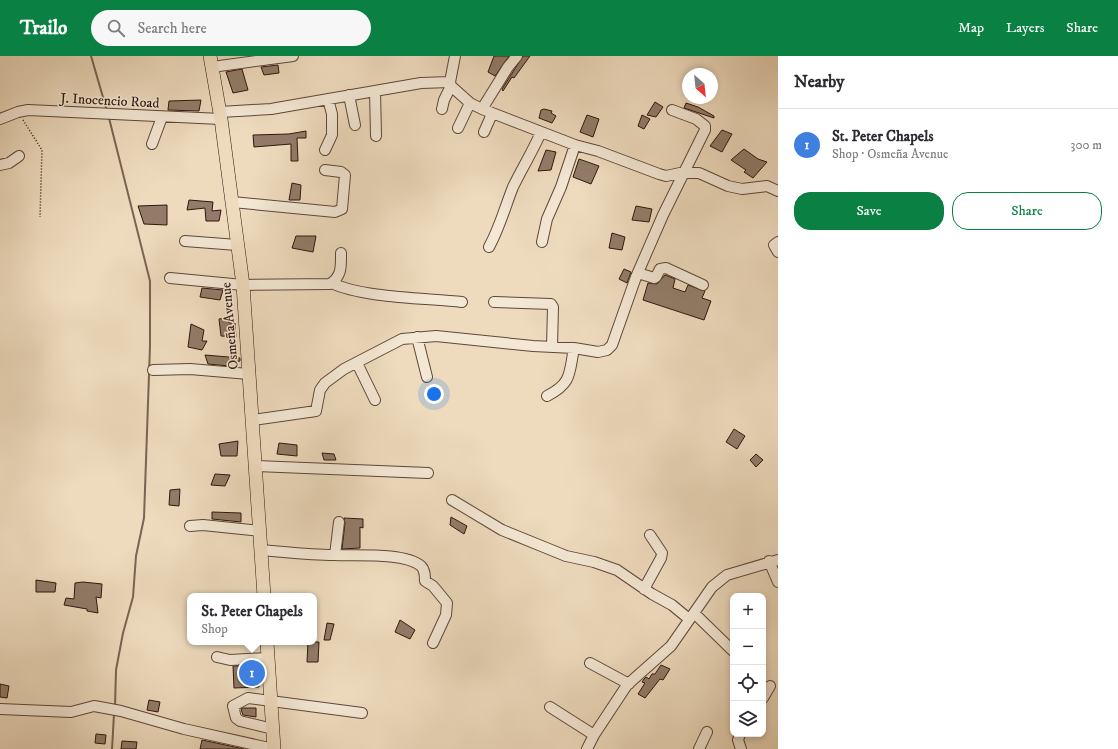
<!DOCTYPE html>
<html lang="en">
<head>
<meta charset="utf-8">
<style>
  body { margin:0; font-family:"IM FELL DW Pica",serif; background:#f7f7f7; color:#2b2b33 }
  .controls { position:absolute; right:12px; bottom:12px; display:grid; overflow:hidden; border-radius:8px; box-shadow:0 2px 6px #0003 }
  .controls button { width:36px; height:36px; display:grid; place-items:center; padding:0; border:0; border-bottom:1px solid #e1e1e2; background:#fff; color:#2b2b33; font:20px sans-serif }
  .compass { position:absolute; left:682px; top:12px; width:36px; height:36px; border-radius:50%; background:#fff; box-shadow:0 2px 6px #0003; rotate:153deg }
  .you { position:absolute; left:434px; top:338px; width:14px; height:14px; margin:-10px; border:3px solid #fff; border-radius:50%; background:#1a73e8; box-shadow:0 0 0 6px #1a73e833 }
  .badge { display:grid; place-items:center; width:26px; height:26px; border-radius:50%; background:#0b8043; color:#fff; font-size:13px; font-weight:700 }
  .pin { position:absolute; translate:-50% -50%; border:2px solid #fff; box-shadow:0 1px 4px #0006 }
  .popup { position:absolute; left:187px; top:537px; width:130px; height:52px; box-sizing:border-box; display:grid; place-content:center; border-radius:8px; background:#fff; filter:drop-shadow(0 1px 3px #0005); font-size:13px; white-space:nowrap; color:#7c7c81 }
  .popup b { font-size:15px; color:#2b2b33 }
  .popup::after { content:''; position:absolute; left:50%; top:100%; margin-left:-8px; border:8px solid transparent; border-top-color:#fff }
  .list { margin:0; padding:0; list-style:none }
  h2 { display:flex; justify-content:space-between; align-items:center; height:52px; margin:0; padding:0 16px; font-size:17px }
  h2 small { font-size:13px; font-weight:400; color:#7c7c81 }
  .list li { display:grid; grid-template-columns:26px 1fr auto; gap:12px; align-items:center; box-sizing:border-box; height:72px; padding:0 16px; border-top:1px solid #e1e1e2 }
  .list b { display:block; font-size:15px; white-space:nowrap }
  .list p { margin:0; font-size:13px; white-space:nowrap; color:#7c7c81 }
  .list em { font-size:13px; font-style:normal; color:#7c7c81 }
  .actions { display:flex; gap:8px; padding:12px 16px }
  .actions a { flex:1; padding:9px 0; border:1px solid #0b8043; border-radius:16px; text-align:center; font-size:14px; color:#0b8043 }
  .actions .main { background:#0b8043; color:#fff }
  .icon { flex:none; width:22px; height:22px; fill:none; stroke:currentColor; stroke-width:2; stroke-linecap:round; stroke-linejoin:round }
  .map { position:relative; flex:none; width:778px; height:693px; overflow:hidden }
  header { display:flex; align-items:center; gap:24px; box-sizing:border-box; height:56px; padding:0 20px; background:#0b8043; color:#fff }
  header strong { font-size:19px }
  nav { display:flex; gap:22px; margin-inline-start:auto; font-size:14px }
  .search { width:280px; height:36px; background:#f7f7f7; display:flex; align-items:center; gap:10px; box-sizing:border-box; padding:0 14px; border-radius:22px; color:#7c7c81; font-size:15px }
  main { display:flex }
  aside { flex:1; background:#fff }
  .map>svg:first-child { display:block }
</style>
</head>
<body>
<header>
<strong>Trailo</strong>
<div class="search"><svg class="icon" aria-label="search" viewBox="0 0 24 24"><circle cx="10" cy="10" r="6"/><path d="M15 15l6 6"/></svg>Search here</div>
<nav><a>Map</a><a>Layers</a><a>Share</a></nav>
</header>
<main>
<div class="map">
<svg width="778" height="693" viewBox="0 0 778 693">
  <rect width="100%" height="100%" fill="#eedbbe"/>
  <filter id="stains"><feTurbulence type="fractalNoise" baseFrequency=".005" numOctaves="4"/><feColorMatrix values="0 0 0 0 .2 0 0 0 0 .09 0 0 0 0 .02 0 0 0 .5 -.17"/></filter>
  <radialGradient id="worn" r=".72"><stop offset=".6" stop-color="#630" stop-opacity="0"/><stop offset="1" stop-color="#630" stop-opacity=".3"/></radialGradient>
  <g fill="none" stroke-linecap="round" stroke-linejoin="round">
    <path stroke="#7a6453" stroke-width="2" d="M91,0l16,55
      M109,62l41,163v65l-6,172 -8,38 -3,41 -10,36 -7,37 -1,37
      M112,693l2,-35"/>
  </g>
  <path fill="#927c69" stroke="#2e160d" d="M494,0h15l-14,20 -7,-4z
    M523,0h7l-16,22 -2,-1 -9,14 -1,-2z
    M278,9l1,8 -15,2 -3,-8z
    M242,13l6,21 -15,3 -7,-21z
    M201,44l-2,11 -31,-1 1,-9z
    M655,46l8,5 -7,10 -9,-2z
    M686,47l12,4 16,9v2l-30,-10z
    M544,53l8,2 -1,2 5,3 -4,7 -13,-5 2,-8z
    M587,59l12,4 -6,18 -13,-5z
    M642,59l8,4 -6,10 -6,-3z
    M722,74l10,4 -10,18 -12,-6z
    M306,75v7h-9l1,23h-7v-17l-37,3 -1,-12 36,-1z
    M744,93l14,10 9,3 -14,16 -9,-6 2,-2 -15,-10z
    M546,94l10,2 -5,18 -13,1z
    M579,103l20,7 -8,18 -18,-7z
    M292,127l9,2 -1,15h-11z
    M189,144l24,2 -1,9 9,-1 -2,11h-13l-1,-13 -18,2z
    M167,149v20l-23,-1 -6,-18z
    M636,150l16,3 -3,13 -17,-2z
    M612,177l13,4 -3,13 -13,-2z
    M296,180h20l-3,16 -21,-4z
    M624,213l7,3 -4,11 -8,-4z
    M665,219l10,4 -2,9 12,4 3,-7 17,6 -3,7 9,3 -7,19 -61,-20 5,-17 9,1z
    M202,232l21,2 -3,10 -20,-3z
    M228,262l1,5h6l1,14 -15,-1 -2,-17z
    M191,268l13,6 -2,11h5l-5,9 -14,-3z
    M205,299l35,3v3l-10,2 -1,3 -21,-2z
    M734,373l11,7 -8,13 -11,-7z
    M238,385l-1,15h-16l-2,-12z
    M279,387l18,2v11l-20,-2z
    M322,397l12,1 2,6h-12z
    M756,398l7,6 -7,7 -6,-7z
    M215,418l15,1 -5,11 -14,-1z
    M180,433l-1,17 -10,-1 1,-15z
    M212,456l29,1v9l-29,-3z
    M451,461l16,9 -3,8 -14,-9z
    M344,462l19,1v9l-3,-1v21l-18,1 3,-26z
    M36,524l20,3 -1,9h-19z
    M83,526l19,2 -1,14 -5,-1 2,16 -11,-2v-2l-23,-4 2,-7 8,1 1,-16z
    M400,564l15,10 -5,9 -15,-7z
    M327,567l7,1 -4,16h-6z
    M308,586h11l-1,20h-11z
    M258,609l1,22 -25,1 -1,-22z
    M661,609l9,4 -7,11 -3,-1 -15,19 -7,-4 7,-11 -3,-1 2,-3 2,-2 3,2 3,-5h3z
    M0,628l9,2 -2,12 -7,-1z
    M149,644l11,2 -2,10 -11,-2z
    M243,652h13v9l-13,-2 -2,-6z
    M96,678l10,1 -1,9 -10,-1z
    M202,684l42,9h-44z
    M122,685l15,1 -1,7h-15z"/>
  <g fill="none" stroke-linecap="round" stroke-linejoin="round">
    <g stroke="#5e4739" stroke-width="12">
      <path id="minor" d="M212,11l81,-11
        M450,26l5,-26
        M375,35l1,45
        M349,39l6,30
        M442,53l2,-9 7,-14
        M482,53l26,-42 9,-11
        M220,56l51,-3 150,-26 29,-1 1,4 19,17 12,6 93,36 23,6 61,23 7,2 14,-3h19l29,13 14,3 25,-3 11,5
        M0,63l18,-7 10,-2 193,9
        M458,72l12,-25
        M484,76l8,-18
        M152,88l10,-27
        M325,94l7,-15v-21l-4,-15
        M0,109l9,-2 10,-7
        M232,146l103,10 7,-3 3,-34 -4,-3 -16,-2
        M185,185l52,4
        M542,186l5,-23 14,-32 14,-42
        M778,186l-4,3 4,7
        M489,191c11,-20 16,-40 24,-60 9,-19 20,-36 28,-55
        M638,217l16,5 2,-1 4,-8 6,-1 37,17
        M170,222l73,7 87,-1c12,-8 11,-17 11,-31
        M332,227c30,15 95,15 130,19
        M494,246l57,2 2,3 -1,40
        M417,281l10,40
        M357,307l18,37
        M153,314l37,-1 59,5
        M547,340c25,-13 22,-22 27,-48
        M253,364l63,-9 4,-21 5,-7 19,-14 58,-30 34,-3 97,10 41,2 24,4 9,-2 5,-5 24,-68 27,-62 42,-85v-4l-9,-7 -24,-9
        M256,410l172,7
        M452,444l50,30 37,15 27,11 28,6 23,8 35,24 20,11 17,14
        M190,470l13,-1 57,6
        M261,494c25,2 49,5 73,5 22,1 71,-3 87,11 4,4 4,10 4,15l8,5 14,17 -1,12 -13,28
        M335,499l4,-33
        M769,505l9,21
        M644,533l17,-31 1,-5 -12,-18
        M694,557l39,38
        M217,601l13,3 38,-2
        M590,607l39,21
        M763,642l7,-12
        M550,651l44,28
        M0,653l71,3 23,-6 27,5 63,18 90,20
        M273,673l-33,-8 -4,-3 -3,-12 15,-8 114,15
        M740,678l-2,6 3,9
        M587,693l7,-14 33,-50 44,-39 41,-59 15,-12 51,-15
        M699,693l8,-17"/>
    </g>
    <g stroke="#2e160d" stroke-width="14">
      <path id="major" d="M210,0l11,63 22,166 21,311
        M267,586l7,107"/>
    </g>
    <path stroke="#2e160d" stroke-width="1.5" stroke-dasharray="1 2" stroke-linecap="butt" d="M23,64l19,30 -2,67"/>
    <use href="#minor" stroke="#f4e8d5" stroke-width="10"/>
    <use href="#major" stroke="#eedbbe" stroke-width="13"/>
  </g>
  <g text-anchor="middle" stroke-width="3" stroke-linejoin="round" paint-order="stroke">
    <g font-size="14" fill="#2e160d" stroke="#f4e8d5">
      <text transform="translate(110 44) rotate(3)" y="5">J. Inocencio Road</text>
      <text transform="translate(229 270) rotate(-95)" y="5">Osmeña Avenue</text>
    </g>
  </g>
  <rect width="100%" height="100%" filter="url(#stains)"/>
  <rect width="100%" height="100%" fill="url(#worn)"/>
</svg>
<div class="controls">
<button>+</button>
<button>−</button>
<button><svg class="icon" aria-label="locate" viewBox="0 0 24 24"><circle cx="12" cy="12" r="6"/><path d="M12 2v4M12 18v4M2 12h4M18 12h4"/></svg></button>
<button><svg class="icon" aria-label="layers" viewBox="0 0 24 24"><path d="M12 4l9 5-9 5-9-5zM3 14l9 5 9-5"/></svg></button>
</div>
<svg class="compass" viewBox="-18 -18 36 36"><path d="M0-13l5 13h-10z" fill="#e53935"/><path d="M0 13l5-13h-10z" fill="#7c7c81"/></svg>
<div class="you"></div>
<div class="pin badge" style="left:252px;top:617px;background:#3f7fe0">1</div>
<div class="popup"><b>St. Peter Chapels</b>Shop</div>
</div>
<aside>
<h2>Nearby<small></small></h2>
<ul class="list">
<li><span class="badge" style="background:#3f7fe0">1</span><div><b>St. Peter Chapels</b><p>Shop · Osmeña Avenue</p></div><em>300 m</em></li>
</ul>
<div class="actions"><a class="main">Save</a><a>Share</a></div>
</aside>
</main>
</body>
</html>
